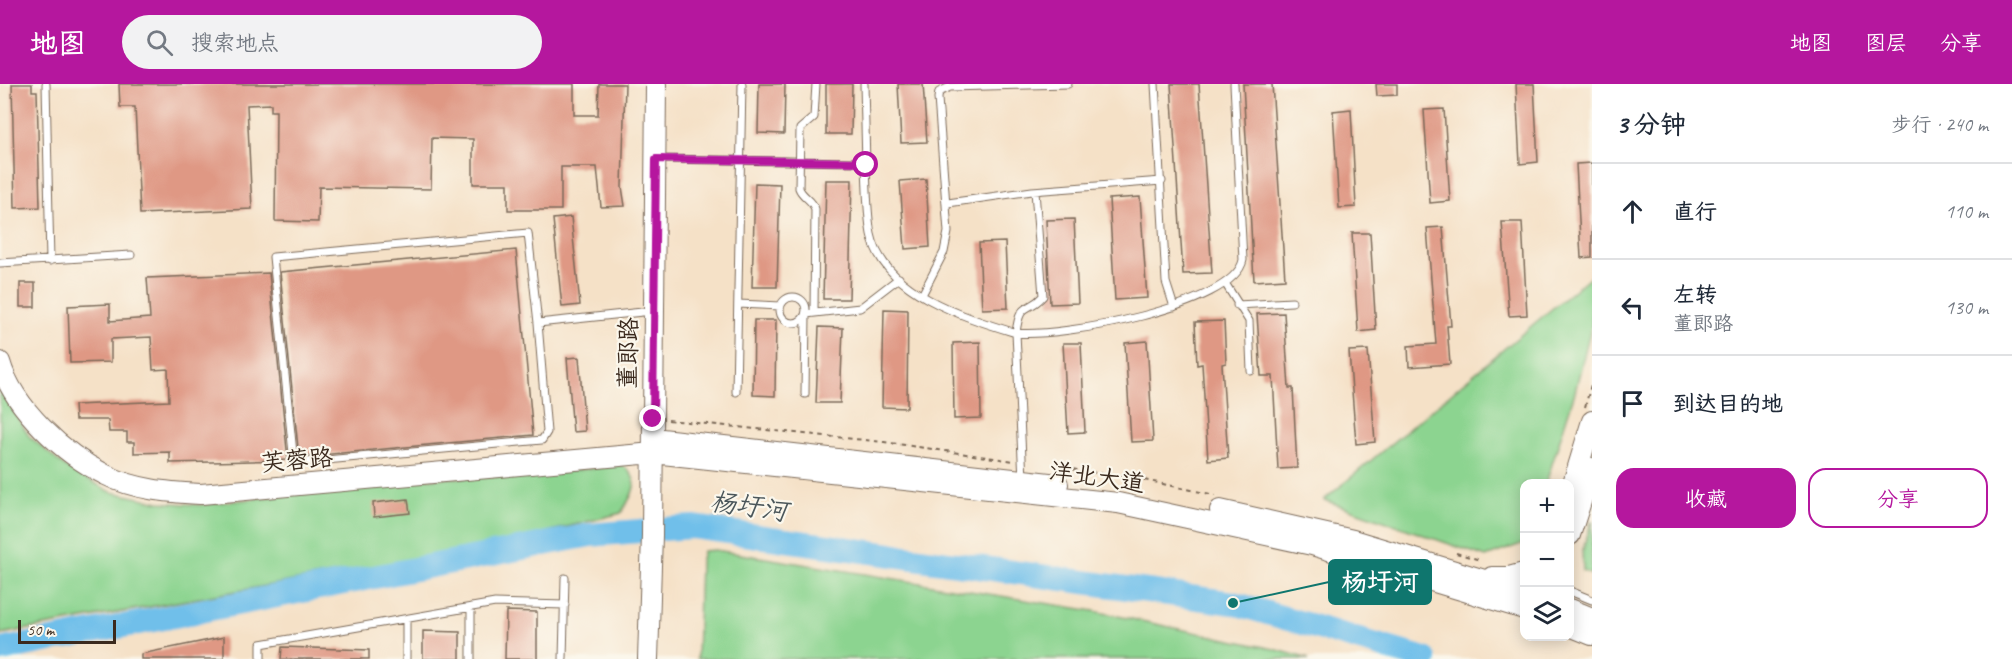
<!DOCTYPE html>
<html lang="zh">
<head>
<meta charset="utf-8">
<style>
  body { margin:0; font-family:Caveat,"LXGW WenKai TC",sans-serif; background:#f2f2f3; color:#1f2937 }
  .controls { position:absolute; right:18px; bottom:18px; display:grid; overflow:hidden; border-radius:12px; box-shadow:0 3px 15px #0003 }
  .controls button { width:54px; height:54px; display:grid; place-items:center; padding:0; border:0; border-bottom:2px solid #e0e1e3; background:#fff; color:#1f2937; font:30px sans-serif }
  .scale { position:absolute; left:18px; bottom:15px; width:98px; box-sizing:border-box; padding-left:6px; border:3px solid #3b2a1e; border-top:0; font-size:16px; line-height:21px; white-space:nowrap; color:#3b2a1e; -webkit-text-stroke:4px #fbf7ec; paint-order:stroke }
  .stop { position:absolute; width:18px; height:18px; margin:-14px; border:4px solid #b5179e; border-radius:50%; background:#fff }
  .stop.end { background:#b5179e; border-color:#fff; box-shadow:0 2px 6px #0008 }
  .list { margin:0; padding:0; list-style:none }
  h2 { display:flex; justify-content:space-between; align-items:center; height:78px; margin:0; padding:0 24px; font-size:26px }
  h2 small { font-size:20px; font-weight:400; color:#747a83 }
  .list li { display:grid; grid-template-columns:39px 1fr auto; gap:18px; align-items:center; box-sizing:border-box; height:96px; padding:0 24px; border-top:2px solid #e0e1e3 }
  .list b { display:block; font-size:22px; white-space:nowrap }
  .list p { margin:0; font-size:20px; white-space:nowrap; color:#747a83 }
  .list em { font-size:20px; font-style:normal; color:#747a83 }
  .actions { display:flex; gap:12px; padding:18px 24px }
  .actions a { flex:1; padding:14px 0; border:2px solid #b5179e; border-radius:18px; text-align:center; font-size:21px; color:#b5179e }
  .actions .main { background:#b5179e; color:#fff }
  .icon { flex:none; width:33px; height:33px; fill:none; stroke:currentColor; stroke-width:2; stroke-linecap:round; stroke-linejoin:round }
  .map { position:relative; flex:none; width:1592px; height:575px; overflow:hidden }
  header { display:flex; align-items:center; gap:36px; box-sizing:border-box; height:84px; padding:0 30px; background:#b5179e; color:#fff }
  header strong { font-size:28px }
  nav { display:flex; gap:33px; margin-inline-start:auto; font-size:21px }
  .search { width:420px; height:54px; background:#f2f2f3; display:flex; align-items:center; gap:15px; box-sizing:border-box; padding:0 21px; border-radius:33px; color:#747a83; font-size:22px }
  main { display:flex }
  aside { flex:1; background:#fff }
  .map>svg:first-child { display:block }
</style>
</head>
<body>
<header>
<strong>地图</strong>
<div class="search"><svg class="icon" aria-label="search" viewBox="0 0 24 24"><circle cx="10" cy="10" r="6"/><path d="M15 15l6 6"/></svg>搜索地点</div>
<nav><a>地图</a><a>图层</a><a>分享</a></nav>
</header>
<main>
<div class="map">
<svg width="1592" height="575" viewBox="0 0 1592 575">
  <rect width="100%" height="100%" fill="#fbf7ec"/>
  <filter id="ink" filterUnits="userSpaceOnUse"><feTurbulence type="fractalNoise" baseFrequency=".0167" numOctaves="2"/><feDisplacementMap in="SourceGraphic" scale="12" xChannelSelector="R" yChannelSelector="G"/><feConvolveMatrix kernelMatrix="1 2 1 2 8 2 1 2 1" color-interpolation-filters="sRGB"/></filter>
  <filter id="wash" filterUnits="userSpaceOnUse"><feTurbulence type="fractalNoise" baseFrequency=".008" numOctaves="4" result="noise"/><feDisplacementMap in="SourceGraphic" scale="24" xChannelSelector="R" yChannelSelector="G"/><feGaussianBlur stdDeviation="1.35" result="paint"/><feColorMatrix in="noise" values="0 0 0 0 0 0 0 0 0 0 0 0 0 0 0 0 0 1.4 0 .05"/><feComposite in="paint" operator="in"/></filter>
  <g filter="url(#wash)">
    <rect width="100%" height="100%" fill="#f5e1c7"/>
    <path fill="#8cd490" stroke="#647f57" stroke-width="1.5" d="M1592,191v48l-17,69 -29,91 -22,1v59l-38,14 -162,-57z
      M0,305l29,47 36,31 46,25 48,10 41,3 225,-26 110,-4 87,-10c21,14 11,30 -1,48l-109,28 -512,93z
      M1592,436v55l-9,-4 -1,-19z
      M715,466l379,61 180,38 35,10h-612l3,-97 3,-11z"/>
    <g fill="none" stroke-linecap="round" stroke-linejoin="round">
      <path stroke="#6fbfea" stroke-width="24" d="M664,445l29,-2 540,76 192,56
        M0,566l590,-115 50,-4"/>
    </g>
    <g id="blocks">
      <path fill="#df9884" d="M12,0h20v7h5l3,116 -25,1z
        M119,0h455v31h24l1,-31h26l-3,103 3,19 -24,1 -4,-40h-36v43h-53v-26h-35v-45l-41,-1 -1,51 -112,-2 -1,35 -43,-1 1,-110h-5v-7l-24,1 5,104 -112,5 -5,-107h-15z
        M759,0h26l-1,50 -26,-1z
        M826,0h26l-1,50h-25z
        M898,0h25l4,58 -26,1z
        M1171,0h28l13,189 -29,1z
        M1243,0h29l13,195 -31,2z
        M1376,0h21v11l-20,1z
        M1516,0h18l4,78 -18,2z
        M1351,25l5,98 -17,1 -6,-97z
        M1444,25l6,92 -20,2 -6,-93z
        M1592,79v94l-11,1 -5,-94z
        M926,95l4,68 -25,2 -5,-68z
        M826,96h26l-3,119h-26z
        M755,99l25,1 -3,103h-25z
        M1140,113l7,101 -32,2 -6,-101z
        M571,133l9,88 -18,2 -9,-88z
        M1074,135l4,84 -28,1 -4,-84z
        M1502,138h20l5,93 -18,1z
        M1443,143l8,99h-4l3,38 -41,3 -1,-21 28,-2 -9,-116z
        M1352,149h18l6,97 -18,2z
        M1005,158l3,66 -26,1 -3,-66z
        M516,166l17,185 -234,22 -19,-185z
        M269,189l19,187 -118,3v-11l-36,1v-11h-7v-10h-18l-1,-12h-33l-1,-15 95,-4 -1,-32 -15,1 -2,-33 -40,2v23l-41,1 -2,-57 42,-2v17l40,-3 -3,-40z
        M20,199h15v24h-15z
        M884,225l24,1 -1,98 -25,-1z
        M1284,229l5,75h4l4,80 -19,1 -5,-93h-12l-4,-62z
        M754,236h22l-1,76 -22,-1z
        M1224,237l2,42 -4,1 6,94 -20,2 -6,-96 -5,1 -2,-43z
        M819,243l24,1 -3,75h-24z
        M1147,257l6,100 -22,1 -6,-99z
        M980,258l1,76 -27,1 -1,-76z
        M1063,259h18l4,89 -17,1z
        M1368,266l7,92 -19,2 -7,-93z
        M579,273l6,74 -12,1 -6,-74z
        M408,415l2,14 -36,4 -1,-14z
        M506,527l31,1v47h-32z
        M423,547l37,1v27h-37z
        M224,553v22h-83v-5z
        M282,563l87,3v9h-88z"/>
    </g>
  </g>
  <g filter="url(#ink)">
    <use href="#blocks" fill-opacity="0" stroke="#7c6a59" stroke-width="1.5"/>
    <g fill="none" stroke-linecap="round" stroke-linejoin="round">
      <g stroke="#7c6a59" stroke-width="9">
        <path id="lane" d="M46,0l4,177
          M864,0l2,81
          M1155,0l11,198 8,25
          M658,75l199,3 9,3c1,23 1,47 5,69 12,59 96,84 145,99l7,146
          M1035,107l8,105c-16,18 -23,4 -27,37 42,5 218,-26 227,-73l-9,-176
          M948,119l84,-12 130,-10
          M0,179l131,-8
          M1225,199l24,38 2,50
          M922,211l22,-43 4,-20 -10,-134 1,-6 11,-5 118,-3
          M780 226a13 13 0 1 1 26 0a13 13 0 1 1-26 0Z
          M738,220l42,2
          M1237,221l55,-3
          M814,229l1,-104c-3,-10 -13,-12 -16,-21l1,-59 14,-12 2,-33
          M538,239l9,109 -5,8 -248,23 -21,-206 255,-24 10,90 114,-12
          M736,308l6,-308
          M805,310l1,-80 54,-6 39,-30
          M1570,507l22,9
          M261,575v-15l234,-41 70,2
          M406,575v-40
          M471,575v-52
          M563,575l2,-81"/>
      </g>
      <g stroke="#7c6a59" stroke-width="22">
        <path id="secondary" d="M0,278c13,46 65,93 106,113 29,15 63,17 95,19l452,-41 465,50 194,42 212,64
          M653,354l405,46
          M1570,409l22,-72
          M1220,426l133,30 171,52
          M1570,451l22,-67
          M1492,493h17l15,-4
          M1570,525l22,9
          M1570,542l22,9
          M648,575l4,-124 4,-451"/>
      </g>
      <path stroke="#7c6a59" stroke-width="2" stroke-dasharray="4.5 4.5" stroke-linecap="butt" d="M1585,323l7,-26
        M668,336l216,22 130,19
        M1064,384l80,12 71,15
        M1456,469l24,7"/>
      <use href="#lane" stroke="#fff" stroke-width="7"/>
      <use href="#secondary" stroke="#fff" stroke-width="20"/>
    </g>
  </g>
  <g fill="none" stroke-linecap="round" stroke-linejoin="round" filter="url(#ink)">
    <path stroke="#b5179e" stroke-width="8" d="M653,335l3,-260 201,3 9,3"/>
  </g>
  <g text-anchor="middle" stroke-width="4.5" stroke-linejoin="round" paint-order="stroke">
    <g font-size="24" fill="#3b2a1e" stroke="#fbf7ec">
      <text transform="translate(628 269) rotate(-89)" y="8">董郎路</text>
      <text transform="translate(297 376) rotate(-5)" y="8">芙蓉路</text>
      <text transform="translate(1097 393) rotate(8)" y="8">洋北大道</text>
    </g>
    <g font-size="26" font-style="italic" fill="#4b575b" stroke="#fbf7ec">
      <text transform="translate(749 422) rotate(8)" y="9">杨圩河</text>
    </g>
  </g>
  <path fill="none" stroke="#0f766e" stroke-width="2" d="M1233 519L1329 498"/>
  <circle fill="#0f766e" stroke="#fbf7ec" stroke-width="2" cx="1233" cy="519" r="6"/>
  <rect fill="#0f766e" stroke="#0f766e" stroke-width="2" x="1329" y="476" width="102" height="44" rx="6"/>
  <g font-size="26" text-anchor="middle" font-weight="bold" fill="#fff">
    <text x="1380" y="507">杨圩河</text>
  </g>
</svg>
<div class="controls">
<button>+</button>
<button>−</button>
<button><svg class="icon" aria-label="layers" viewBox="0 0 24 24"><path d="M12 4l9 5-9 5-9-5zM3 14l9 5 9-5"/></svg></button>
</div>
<div class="scale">50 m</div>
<div class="stop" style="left:866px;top:81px"></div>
<div class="stop end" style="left:653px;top:335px"></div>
</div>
<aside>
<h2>3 分钟<small>步行 · 240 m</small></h2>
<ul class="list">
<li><svg class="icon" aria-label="ahead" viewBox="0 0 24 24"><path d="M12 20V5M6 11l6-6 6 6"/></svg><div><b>直行</b></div><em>110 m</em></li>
<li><svg class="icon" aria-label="left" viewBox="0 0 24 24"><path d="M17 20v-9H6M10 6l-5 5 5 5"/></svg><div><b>左转</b><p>董郎路</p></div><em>130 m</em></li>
<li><svg class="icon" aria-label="arrive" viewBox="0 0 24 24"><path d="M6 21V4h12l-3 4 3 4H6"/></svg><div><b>到达目的地</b></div></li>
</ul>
<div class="actions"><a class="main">收藏</a><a>分享</a></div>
</aside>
</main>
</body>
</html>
